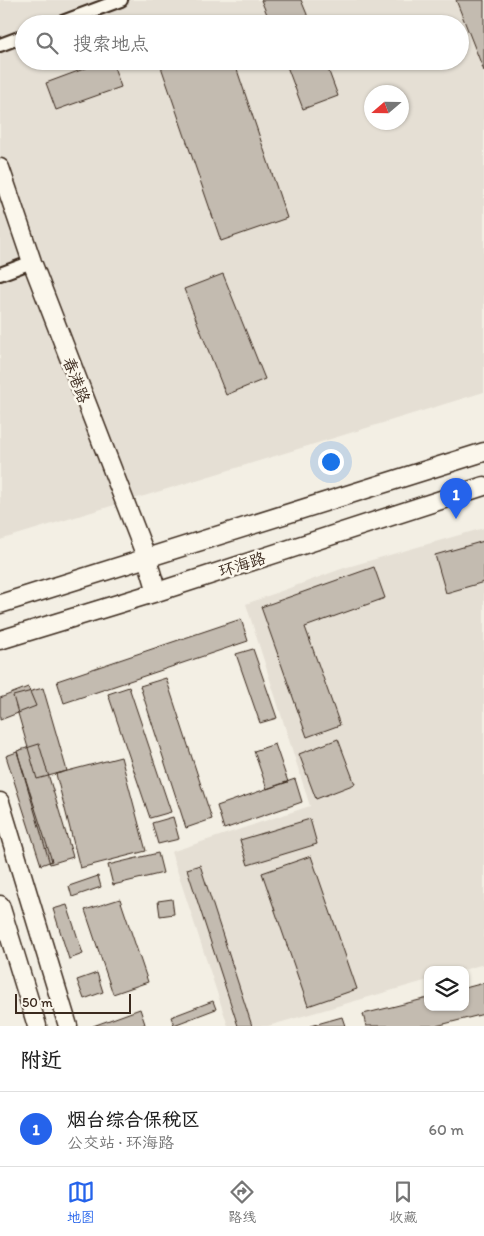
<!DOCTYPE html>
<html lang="zh">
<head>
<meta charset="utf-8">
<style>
  body { margin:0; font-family:Itim,"LXGW WenKai TC",sans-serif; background:#f6f6f6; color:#222 }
  .controls { position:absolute; right:15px; bottom:15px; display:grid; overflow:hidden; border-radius:10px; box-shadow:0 1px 4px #0004 }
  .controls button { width:45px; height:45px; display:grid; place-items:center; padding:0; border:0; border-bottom:1px solid #e0e0e0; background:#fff; color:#222; font:25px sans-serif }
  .compass { position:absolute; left:364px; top:85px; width:45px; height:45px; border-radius:50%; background:#fff; box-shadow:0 1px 4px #0004; rotate:250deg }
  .scale { position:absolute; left:15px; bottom:12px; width:116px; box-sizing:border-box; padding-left:5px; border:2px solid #3b2a1e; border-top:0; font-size:14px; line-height:18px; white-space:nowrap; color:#3b2a1e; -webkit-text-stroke:4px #fbf7ec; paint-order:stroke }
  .you { position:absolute; left:330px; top:461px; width:18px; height:18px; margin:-12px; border:4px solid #fff; border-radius:50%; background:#1a73e8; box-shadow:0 0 0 8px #1a73e833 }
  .badge { display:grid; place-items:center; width:32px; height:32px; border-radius:50%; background:#2563eb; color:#fff; font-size:16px; font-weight:700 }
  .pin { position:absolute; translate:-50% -41px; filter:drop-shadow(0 1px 2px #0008) }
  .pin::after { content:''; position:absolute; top:26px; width:18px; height:15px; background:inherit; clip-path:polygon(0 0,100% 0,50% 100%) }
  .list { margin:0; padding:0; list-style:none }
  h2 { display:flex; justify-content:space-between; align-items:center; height:65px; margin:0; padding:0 20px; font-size:21px }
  h2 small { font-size:16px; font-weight:400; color:#767676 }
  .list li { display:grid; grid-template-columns:32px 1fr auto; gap:15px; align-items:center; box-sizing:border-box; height:75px; padding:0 20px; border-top:1px solid #e0e0e0 }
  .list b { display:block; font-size:19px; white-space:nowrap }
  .list p { margin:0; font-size:16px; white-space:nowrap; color:#767676 }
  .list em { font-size:16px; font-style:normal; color:#767676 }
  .icon { flex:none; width:28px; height:28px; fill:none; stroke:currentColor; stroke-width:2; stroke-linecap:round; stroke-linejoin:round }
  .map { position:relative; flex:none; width:484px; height:1026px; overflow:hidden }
  .search { position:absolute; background:#fff; box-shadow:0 1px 4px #0004; left:15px; right:15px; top:15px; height:55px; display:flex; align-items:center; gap:12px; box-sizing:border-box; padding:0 18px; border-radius:28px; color:#767676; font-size:19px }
  .sheet { height:140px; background:#fff }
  nav { display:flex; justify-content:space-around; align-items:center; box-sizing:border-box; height:70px; border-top:1px solid #e0e0e0; background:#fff; font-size:14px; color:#767676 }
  nav a { display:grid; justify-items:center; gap:2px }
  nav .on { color:#2563eb }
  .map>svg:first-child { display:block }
</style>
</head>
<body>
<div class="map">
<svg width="484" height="1026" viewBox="0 0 484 1026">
  <rect width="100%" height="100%" fill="#f3efe4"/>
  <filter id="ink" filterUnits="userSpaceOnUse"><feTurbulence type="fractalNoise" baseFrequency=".02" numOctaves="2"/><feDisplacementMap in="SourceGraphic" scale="10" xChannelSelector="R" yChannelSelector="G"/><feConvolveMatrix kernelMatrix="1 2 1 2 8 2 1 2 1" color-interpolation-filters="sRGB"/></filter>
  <g filter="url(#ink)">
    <path fill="#e5dfd4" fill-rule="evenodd" d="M0,0h484v392l-484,148zM24,24h436v37h-436zM372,92h30v30h-30z
      M484,528v436l-21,6h-35v10l-160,46h-40l-57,-174 139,-46 -64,-202 98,-36z"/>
    <path fill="#c3bbb0" stroke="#3b2a1e" d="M261,0h40l10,24h-40z
      M456,0h28v71z
      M218,15l3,9h-27z
      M105,61h7l9,26 -65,23 -10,-27z
      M159,61h75l53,157 -66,23z
      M285,61h40l13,35 -35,13z
      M223,274l42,105 -39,16 -42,-106z
      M484,541v41l-38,11 -11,-38z
      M374,567l11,31 -80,29 35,98 -33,12 -46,-130z
      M241,619l7,22 -184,62 -7,-22z
      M253,649l24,69 -17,5 -24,-69z
      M166,678l46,141 -26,9 -46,-142z
      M28,687l8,19 -36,14v-22z
      M129,687l42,125 -21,6 -42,-124z
      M43,688l24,83 -30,8 -24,-83z
      M338,739l17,45 -39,15 -17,-45z
      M39,744l34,113 -23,7 -33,-113z
      M275,744l13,38 -21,7 -13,-38z
      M17,752l35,109 -11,4 -35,-109z
      M121,757l25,94 -66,17 -24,-94z
      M295,779l7,23 -78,27 -7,-23z
      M173,817l6,22 -21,5 -6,-21z
      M310,819l7,25 -69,21 -8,-25z
      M158,853l5,20 -50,12 -5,-20z
      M311,856l46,133 -49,17 -46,-133z
      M200,865l52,161h-14l-51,-157z
      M98,876l3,11 -29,10 -3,-11z
      M120,899l28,83 -35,12 -28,-84z
      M172,899l2,15 -14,2 -2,-15z
      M67,905l16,49 -14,5 -16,-50z
      M97,973l6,19 -19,7 -7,-19z
      M484,983v31l-48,12h-70l-3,-12 65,-16v9h37v-19z
      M213,1001l3,8 -42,16 -3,-8z
      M140,1009l5,15 -4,2h-48z
      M342,1017l3,9h-35z"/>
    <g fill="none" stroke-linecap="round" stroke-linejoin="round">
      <g stroke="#3b2a1e" stroke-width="16">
        <path id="street" d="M57,24l64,-24
          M0,45l24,-9
          M0,274l32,-12"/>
      </g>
      <g stroke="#3b2a1e" stroke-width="21">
        <path id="secondary" d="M0,168l32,94 115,297 10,33
          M0,604l484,-152
          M0,640l157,-48 327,-106
          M0,802l68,224
          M0,905l37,121"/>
      </g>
      <use href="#street" stroke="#fbf7ec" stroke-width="12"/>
      <use href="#secondary" stroke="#fbf7ec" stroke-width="18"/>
    </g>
  </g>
  <g text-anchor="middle" stroke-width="5" stroke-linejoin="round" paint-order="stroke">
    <g font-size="16" fill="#3b2a1e" stroke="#fbf7ec">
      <text transform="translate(77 380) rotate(69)" y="6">春港路</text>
      <text transform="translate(242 564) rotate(-18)" y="6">环海路</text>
    </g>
  </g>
</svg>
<div class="controls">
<button><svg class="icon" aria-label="layers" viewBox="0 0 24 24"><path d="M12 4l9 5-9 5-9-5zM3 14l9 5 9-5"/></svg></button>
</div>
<svg class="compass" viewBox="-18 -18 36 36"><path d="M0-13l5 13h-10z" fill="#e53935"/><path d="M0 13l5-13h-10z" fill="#767676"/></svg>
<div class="scale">50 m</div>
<div class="you"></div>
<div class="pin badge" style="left:456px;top:519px">1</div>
<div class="search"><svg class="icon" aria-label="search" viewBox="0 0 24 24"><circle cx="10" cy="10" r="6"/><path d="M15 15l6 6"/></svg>搜索地点</div>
</div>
<section class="sheet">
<h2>附近<small></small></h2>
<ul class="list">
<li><span class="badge">1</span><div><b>烟台综合保税区</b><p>公交站 · 环海路</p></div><em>60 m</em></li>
</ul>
</section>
<nav>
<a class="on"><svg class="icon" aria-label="map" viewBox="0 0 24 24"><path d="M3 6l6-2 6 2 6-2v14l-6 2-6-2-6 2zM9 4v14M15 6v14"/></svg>地图</a>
<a><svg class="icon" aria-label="directions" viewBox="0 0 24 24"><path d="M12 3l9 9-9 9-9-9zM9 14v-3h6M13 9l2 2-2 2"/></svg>路线</a>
<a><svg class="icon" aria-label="saved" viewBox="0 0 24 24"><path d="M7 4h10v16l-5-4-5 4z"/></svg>收藏</a>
</nav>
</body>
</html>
